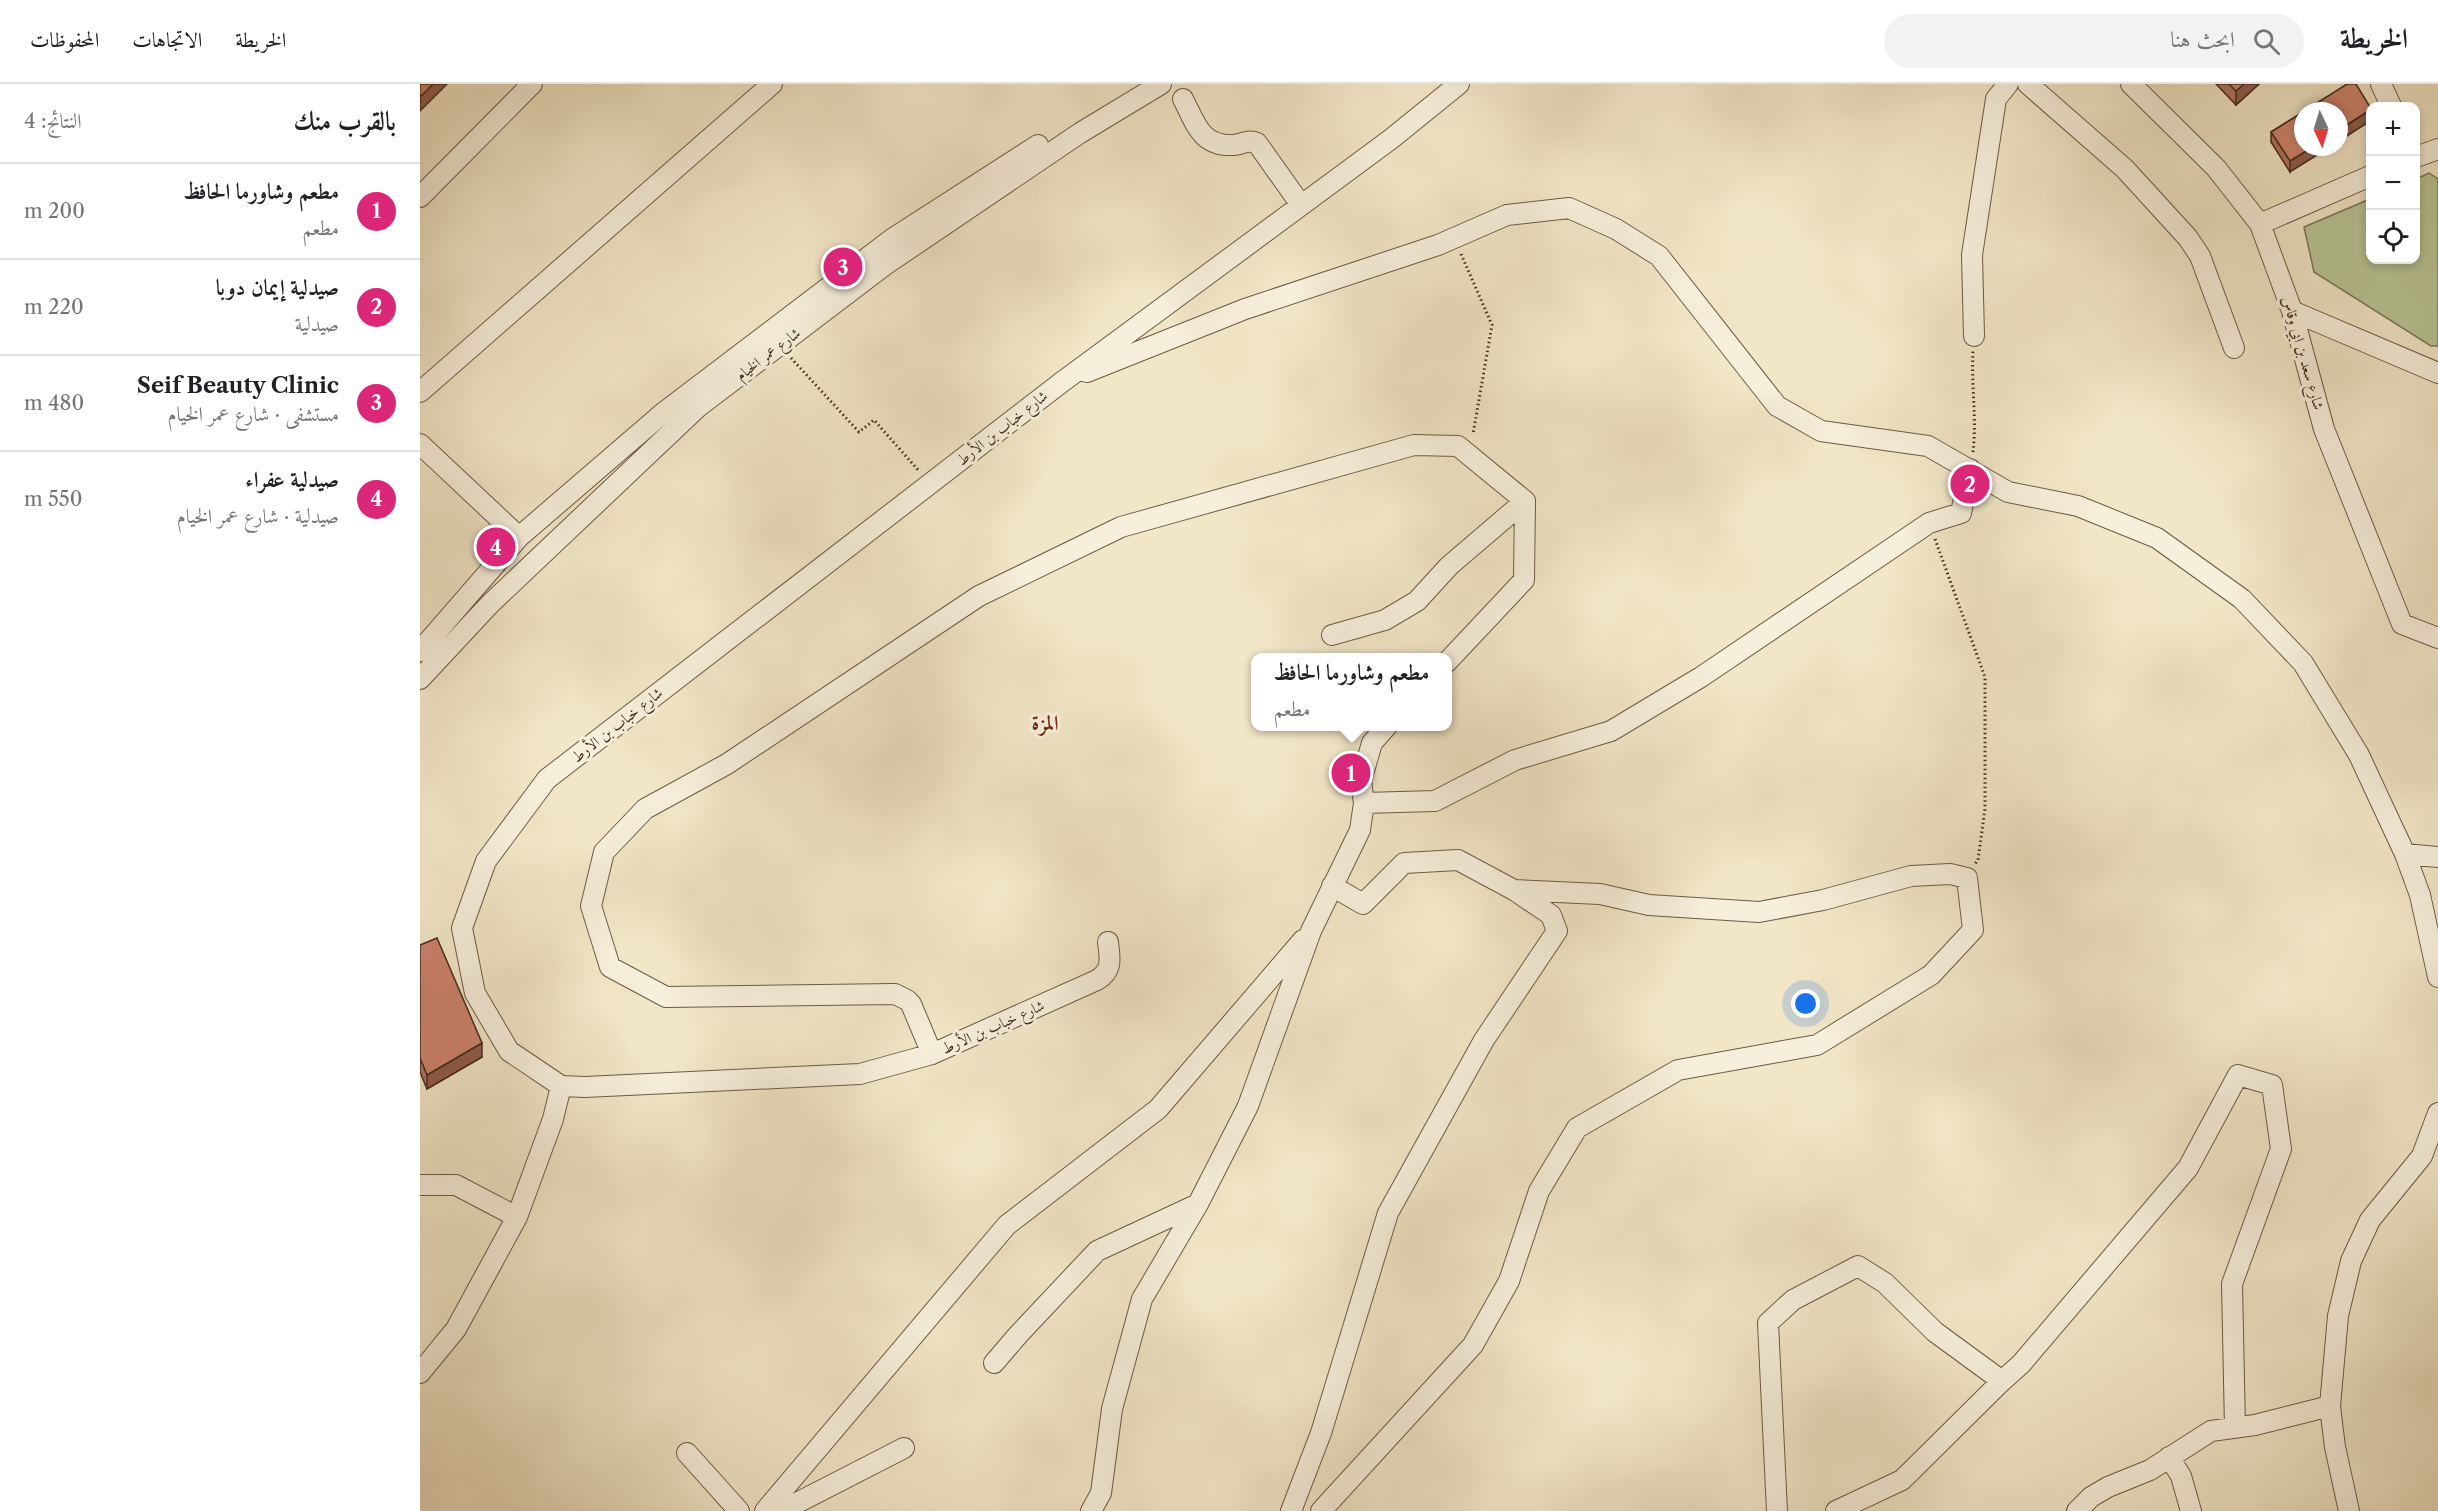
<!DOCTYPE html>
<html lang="ar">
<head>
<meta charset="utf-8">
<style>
  body { margin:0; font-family:"Libre Caslon Text",Amiri,serif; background:#f2f2f2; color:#202124; direction:rtl }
  .controls { position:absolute; right:18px; top:18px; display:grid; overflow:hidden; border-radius:12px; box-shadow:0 3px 9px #0003 }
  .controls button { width:54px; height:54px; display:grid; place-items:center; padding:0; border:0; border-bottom:2px solid #e0e0e0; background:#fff; color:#202124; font:30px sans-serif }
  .compass { position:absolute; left:1874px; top:18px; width:54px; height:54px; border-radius:50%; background:#fff; box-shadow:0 3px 9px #0003; rotate:176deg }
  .you { position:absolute; left:1386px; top:920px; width:21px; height:21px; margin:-15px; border:4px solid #fff; border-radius:50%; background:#1a73e8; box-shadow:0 0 0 9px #1a73e833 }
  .badge { display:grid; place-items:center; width:39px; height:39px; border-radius:50%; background:#db2777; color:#fff; font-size:20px; font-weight:700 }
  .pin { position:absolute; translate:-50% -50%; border:3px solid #fff; box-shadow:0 2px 6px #0006 }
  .popup { position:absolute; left:831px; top:569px; width:201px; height:78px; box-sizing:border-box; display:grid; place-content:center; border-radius:12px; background:#fff; filter:drop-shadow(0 2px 4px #0005); font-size:20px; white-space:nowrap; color:#757577 }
  .popup b { font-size:22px; color:#202124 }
  .popup::after { content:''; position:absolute; left:50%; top:100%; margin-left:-12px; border:12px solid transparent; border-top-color:#fff }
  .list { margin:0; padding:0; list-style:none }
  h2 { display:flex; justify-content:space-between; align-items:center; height:78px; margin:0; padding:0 24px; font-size:26px }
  h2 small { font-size:20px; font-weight:400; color:#757577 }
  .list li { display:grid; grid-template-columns:39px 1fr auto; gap:18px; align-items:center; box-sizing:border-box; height:96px; padding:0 24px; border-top:2px solid #e0e0e0 }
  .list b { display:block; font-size:22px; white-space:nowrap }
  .list p { margin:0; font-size:20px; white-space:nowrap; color:#757577 }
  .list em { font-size:20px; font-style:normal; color:#757577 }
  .icon { flex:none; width:33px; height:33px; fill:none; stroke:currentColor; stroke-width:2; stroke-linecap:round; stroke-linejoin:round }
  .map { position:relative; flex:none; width:2018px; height:1427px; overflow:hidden; direction:ltr }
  header { display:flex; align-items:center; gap:36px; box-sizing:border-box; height:84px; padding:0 30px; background:#fff; border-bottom:2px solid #e0e0e0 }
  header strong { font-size:28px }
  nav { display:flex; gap:33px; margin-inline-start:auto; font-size:21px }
  .search { width:420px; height:54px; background:#f2f2f2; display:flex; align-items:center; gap:15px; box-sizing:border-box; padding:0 21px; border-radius:33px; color:#757577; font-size:22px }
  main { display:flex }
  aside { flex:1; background:#fff }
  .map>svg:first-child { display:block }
</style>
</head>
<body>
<header>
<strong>الخريطة</strong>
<div class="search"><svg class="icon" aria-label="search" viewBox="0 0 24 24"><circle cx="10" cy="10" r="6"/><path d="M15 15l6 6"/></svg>ابحث هنا</div>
<nav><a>الخريطة</a><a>الاتجاهات</a><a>المحفوظات</a></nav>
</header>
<main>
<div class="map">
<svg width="2018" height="1427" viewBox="0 0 2018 1427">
  <rect width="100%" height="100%" fill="#f1e6c7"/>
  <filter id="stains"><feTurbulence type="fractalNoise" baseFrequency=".00333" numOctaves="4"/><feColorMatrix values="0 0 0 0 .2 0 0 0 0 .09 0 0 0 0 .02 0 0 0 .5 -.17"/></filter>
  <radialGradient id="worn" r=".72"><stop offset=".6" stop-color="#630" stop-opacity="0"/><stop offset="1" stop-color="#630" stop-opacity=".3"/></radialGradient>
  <path fill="#b8c597" stroke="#7c7858" stroke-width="1.5" d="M2009,89l9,6v167h-7l-117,-74 -10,-45 66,-28v61h46v-81z"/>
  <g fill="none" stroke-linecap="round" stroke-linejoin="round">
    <g stroke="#6d5a45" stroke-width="22">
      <path id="minor" d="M1608,0l97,85 63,69 12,18 34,92
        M1711,0l85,84 44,56 32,87 32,118 78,195 36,14
        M1961,0l10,22
        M763,15c13,25 18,48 51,46 9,-1 14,-6 23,-2l44,62
        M1996,73l22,-8
        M0,113l112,-113
        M1840,140l110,-48
        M1872,227l146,62
        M1554,252l-2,-81 24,-156 12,-15
        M667,288l158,-63 193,-64 69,-30 62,-7 47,21 43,27 118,150 44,25 107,15 80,46 70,14 79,32 85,61 61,64 56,92 46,99 15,41 18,82
        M0,308l352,-308
        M0,360l99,93
        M912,551l53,-15 32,-19 32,-35 76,-65
        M0,567l99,-114 144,-124 229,-174 146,-94
        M0,595l70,-75 208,-197 187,-142 195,-132 81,-49
        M944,719l71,-2 80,-41 96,-29 90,-54 228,-154 32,-10 9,-44
        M1985,770l33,3
        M688,858c2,17 5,28 -11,38l-165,74 -72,20 -275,13 -24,-1 -52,-35 -34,-58 -13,-65 24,-67 61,-82 515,-397 329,-243 68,-55
        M512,970l-21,-50 -4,-4 -12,-6 -229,3 -56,-30 -19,-61 13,-54 41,-43 82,-45 252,-168 142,-69 293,-82 44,1 67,55 -1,79 -77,82
        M0,1101h36l61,32
        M574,1279l24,-28 79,-84 101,-47
        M0,1289l36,-44 61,-112 36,-98 8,-33
        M267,1369l52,58
        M1749,1373l12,19 10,35
        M345,1427l242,-286 151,-116 145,-169
        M350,1427l23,-6 111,-57
        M671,1427l10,-18 11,-84 30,-110 56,-95 50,-98 63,-175 49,-101 4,-27 -3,-22 11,-38 15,-17
        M871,1427l30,-78 67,-220 96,-173 73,-109 -6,-16 -37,-25
        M901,1427l152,-166 36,-64 30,-90 38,-63 101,-58 139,-25 114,-70 42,-45 -6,-52 -17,-4 -39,2 -88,24 -64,12 -110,-7 -49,-11 -86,-4 -56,-30 -54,3 -41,41 -31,-18
        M1357,1427l-9,-188 25,-23 65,-34 27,17 50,49 67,49 19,-17 167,-196 50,-93 34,10 9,64 -49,135 3,144
        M1416,1427l66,-31 100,-99
        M1657,1427l14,-14 17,-10 42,-17 61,-39 44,-6 75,-19
        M1929,1427l-14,-64 -5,-41 8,-90 13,-55 19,-41 52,-64 16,-43"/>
    </g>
    <path stroke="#412c1a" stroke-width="3" stroke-dasharray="1.5 3" stroke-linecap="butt" d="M1041,170l31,71 -19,109
      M371,274l68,74 15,-12 45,51
      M1553,368c4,-33 -2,-67 0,-101
      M1515,455l50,138v132l-7,51 -3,4"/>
    <use href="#minor" stroke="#f6efdb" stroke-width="20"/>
  </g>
  <path fill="#af715e" stroke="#412c1a" stroke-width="1.5" d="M1796,0h43l-23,21z
    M1883,28l-13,60 -19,-30v-10z
    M0,861l62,112 -55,32 -7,-17z"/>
  <path fill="#8f5c4c" stroke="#412c1a" stroke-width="1.5" d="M13,0h14l-27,27v-14z
    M1824,0h15l-23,21v-14z
    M1950,26v11l-31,20v-11z
    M1893,63h17l-40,25v-11z
    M62,959v14l-55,32v-14z"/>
  <path fill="#cc836d" stroke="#412c1a" stroke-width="1.5" d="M0,0h13l-13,13z
    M1809,0h15l-8,7z
    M1927,0h9l14,23v3l-31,20v-19h-35z
    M1883,28v35h10l-23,14 -19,-29z
    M17,854l45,105 -55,32 -7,-17v-113z"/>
  <g text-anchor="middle" stroke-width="6" stroke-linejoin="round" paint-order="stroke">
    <g font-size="15" fill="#412c1a" stroke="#f6efdb">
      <text transform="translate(1883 269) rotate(74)" y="5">شارع سعد بن ابي وقاس</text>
      <text transform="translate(348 270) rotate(-37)" y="5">شارع عمر الخيام</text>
      <text transform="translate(582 344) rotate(-38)" y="5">شارع خباب بن الأرط</text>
      <text transform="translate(197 641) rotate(-38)" y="5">شارع خباب بن الأرط</text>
      <text transform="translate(573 943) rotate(-24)" y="5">شارع خباب بن الأرط</text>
    </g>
    <g font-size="21" font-weight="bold" fill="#7a1f14" stroke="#f6efdb">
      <text x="625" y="646">المزة</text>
    </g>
  </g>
  <rect width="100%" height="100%" filter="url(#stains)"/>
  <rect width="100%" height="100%" fill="url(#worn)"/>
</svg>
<div class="controls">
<button>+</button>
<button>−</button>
<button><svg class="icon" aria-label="locate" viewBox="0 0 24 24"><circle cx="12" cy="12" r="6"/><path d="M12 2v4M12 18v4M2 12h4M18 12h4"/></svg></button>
</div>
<svg class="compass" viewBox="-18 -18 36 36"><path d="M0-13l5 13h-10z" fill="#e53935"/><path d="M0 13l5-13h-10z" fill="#757577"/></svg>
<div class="you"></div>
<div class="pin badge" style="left:931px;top:689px">1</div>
<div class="popup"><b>مطعم وشاورما الحافظ</b>مطعم</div>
<div class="pin badge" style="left:1550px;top:400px">2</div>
<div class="pin badge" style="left:423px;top:183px">3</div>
<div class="pin badge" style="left:76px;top:463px">4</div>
</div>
<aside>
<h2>بالقرب منك<small>النتائج: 4</small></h2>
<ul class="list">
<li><span class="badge">1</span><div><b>مطعم وشاورما الحافظ</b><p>مطعم</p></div><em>200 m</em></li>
<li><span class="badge">2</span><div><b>صيدلية إيمان دوبا</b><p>صيدلية</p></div><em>220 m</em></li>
<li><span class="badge">3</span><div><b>Seif Beauty Clinic</b><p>مستشفى · شارع عمر الخيام</p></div><em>480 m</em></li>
<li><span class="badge">4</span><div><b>صيدلية عفراء</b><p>صيدلية · شارع عمر الخيام</p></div><em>550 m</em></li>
</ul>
</aside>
</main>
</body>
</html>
